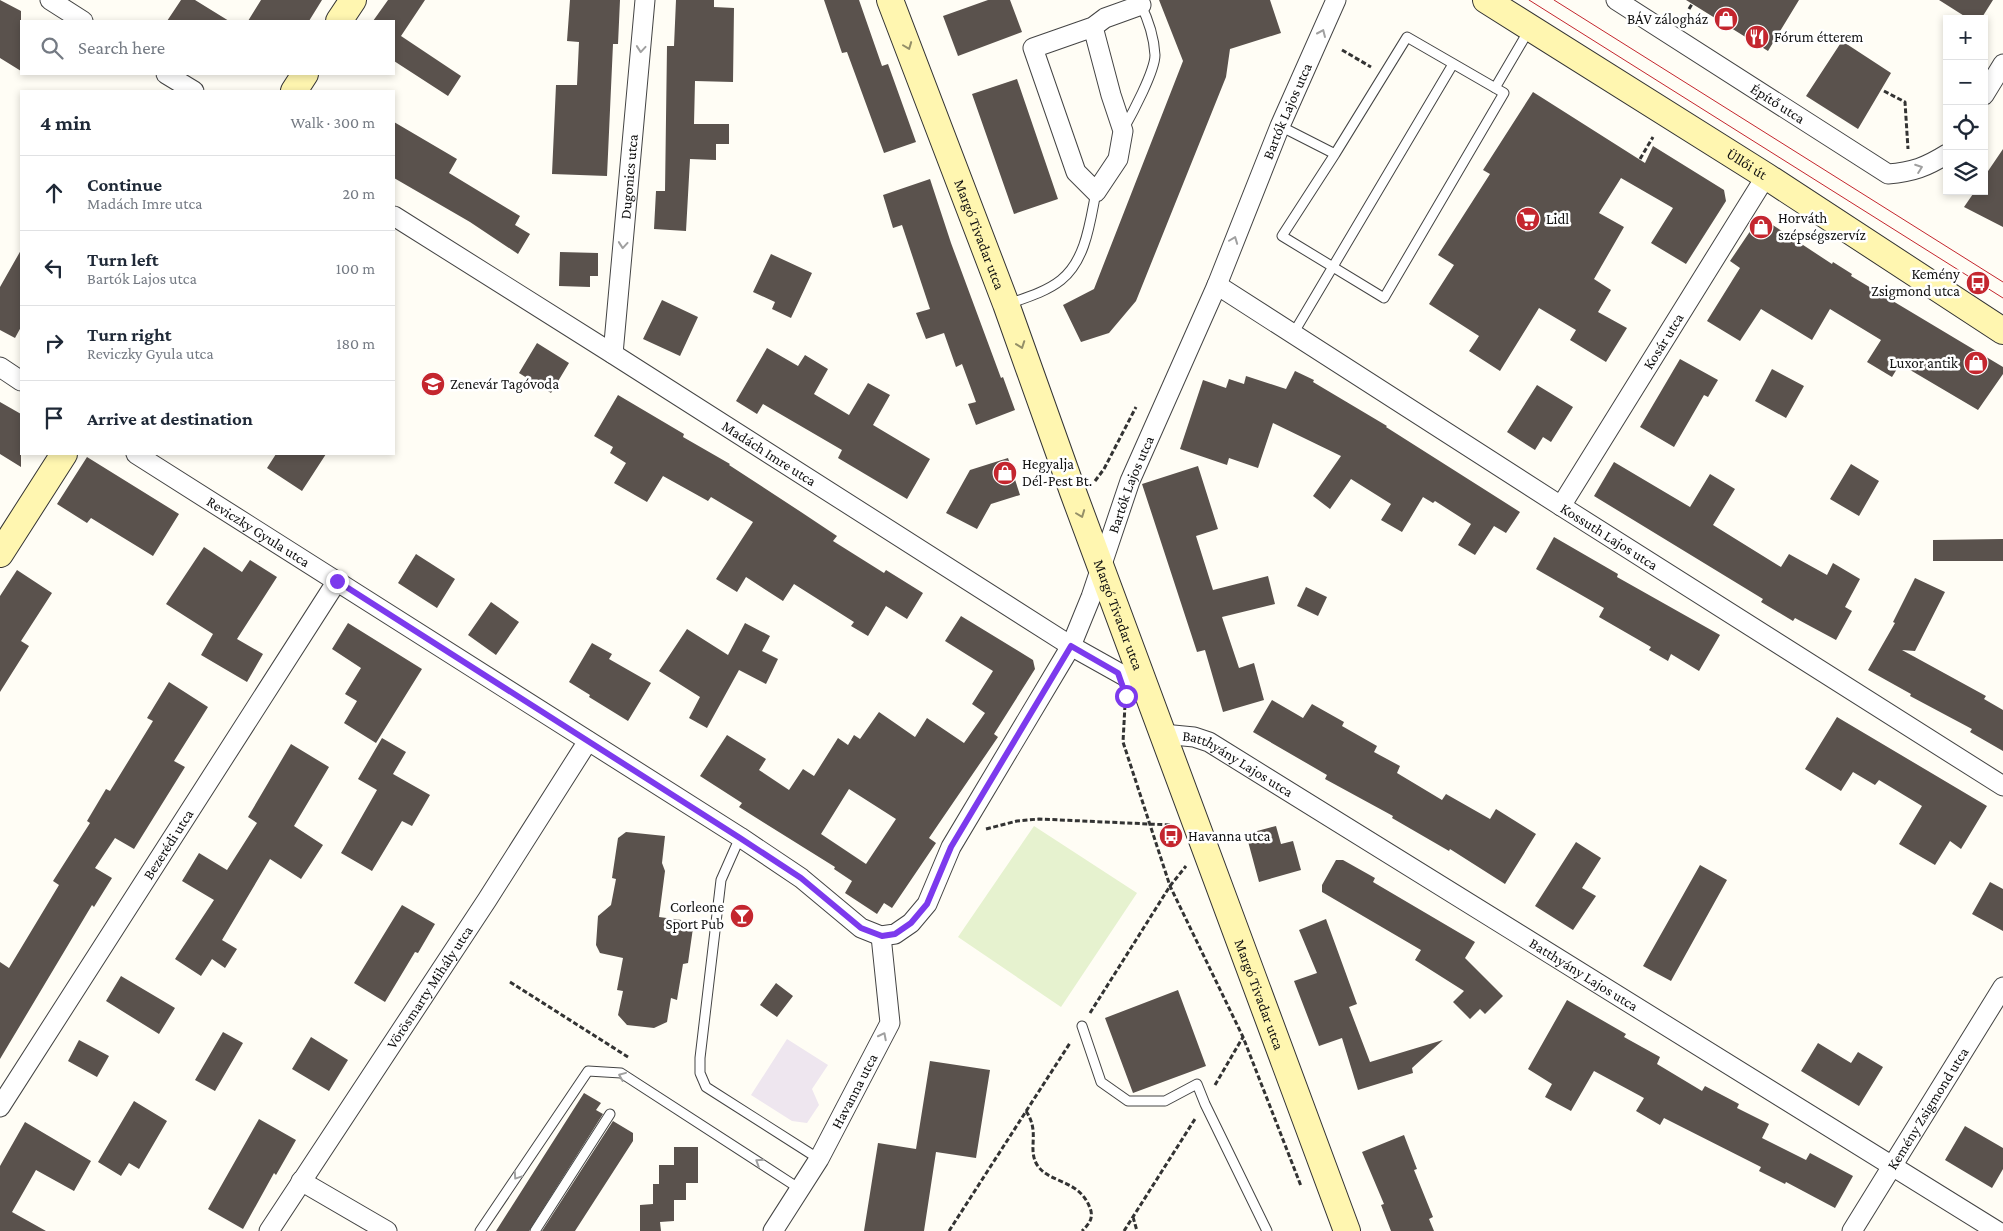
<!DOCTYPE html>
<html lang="en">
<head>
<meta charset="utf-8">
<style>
  body { margin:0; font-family:"Crimson Pro",serif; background:#f6f6f7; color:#1f2937 }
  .controls { position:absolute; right:15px; top:15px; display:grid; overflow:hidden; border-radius:0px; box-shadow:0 2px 8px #0003 }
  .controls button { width:45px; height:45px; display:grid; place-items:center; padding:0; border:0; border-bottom:1px solid #e0e1e3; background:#fff; color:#1f2937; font:25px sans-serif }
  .stop { position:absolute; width:15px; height:15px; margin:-11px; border:4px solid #7c3aed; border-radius:50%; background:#fff }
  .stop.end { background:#7c3aed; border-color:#fff; box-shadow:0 1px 5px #0008 }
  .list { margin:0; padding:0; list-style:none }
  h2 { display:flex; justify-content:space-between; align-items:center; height:65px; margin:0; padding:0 20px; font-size:21px }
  h2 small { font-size:16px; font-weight:400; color:#747a83 }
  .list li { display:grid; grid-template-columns:32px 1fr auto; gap:15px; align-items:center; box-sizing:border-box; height:75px; padding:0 20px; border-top:1px solid #e0e1e3 }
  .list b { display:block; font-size:19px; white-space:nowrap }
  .list p { margin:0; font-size:16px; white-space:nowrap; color:#747a83 }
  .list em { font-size:16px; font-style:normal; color:#747a83 }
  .icon { flex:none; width:28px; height:28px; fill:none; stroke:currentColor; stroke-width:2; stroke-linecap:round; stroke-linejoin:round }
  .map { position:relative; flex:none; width:2003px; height:1231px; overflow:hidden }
  .search { position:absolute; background:#fff; box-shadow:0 2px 8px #0003; left:20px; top:20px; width:375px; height:55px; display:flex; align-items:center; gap:12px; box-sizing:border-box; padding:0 18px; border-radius:0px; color:#747a83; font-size:19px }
  .panel { position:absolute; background:#fff; box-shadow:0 2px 8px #0003; left:20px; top:90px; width:375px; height:365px; border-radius:0px }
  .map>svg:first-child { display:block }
</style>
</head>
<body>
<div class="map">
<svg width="2003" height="1231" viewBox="0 0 2003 1231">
  <rect width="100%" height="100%" fill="#fffdf5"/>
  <path fill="#eee6ef" d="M787,1039l41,26 -16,24 7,16 -12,18 -15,-2 -41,-26z"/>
  <path fill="#e6f2cf" d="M1034,826l103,67 -76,114 -103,-70z"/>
  <path fill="#5a524d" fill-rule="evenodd" d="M0,0l21,11v60l-21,-13z
    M181,0h14l34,21h-62z
    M261,0h61l-13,21h-61z
    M388,0h37l-24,36 60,40 -13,20 -54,-35v-40h-21z
    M570,0h50l-2,44h-5l-6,132 -55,-2 4,-89h21l2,-43 -12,-1z
    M676,0h38v7l20,1 -1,74 -38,-1 -1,43h35v20h-13v16l-26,-1 -4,72 -32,-2 2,-38h9l2,-145h7z
    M824,0h35l23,66 6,-2 28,78 -32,11 -37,-101 -5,1z
    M988,0h22l12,32 -64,24 -15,-40z
    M1159,0h111l11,33 -51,16 -4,28 -90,224 -27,32 -28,9 -18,-37 31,-16 89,-228z
    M1686,0h113l-31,51z
    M1939,0h54l-12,19h-12z
    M1842,41l49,32 -33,56 -52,-33z
    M1017,79l41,120 -44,15 -42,-120z
    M1533,92l112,71 8,-17 71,44 2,11 -40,63 -35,-21 22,-35 -52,-30 -22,35 25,14 -30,52 17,11 -13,22 29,16 -21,34 -36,-22 6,-10 -37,-22 -39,63 -31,-20 10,-15 -50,-32 25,-39 -16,-10 52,-81 -7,-4z
    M394,122l63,37 -8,14 71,43 -5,9 15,9 -12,20 -48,-32 -76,-44z
    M2003,149v78l-39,-20 11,-16h9v-14z
    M930,179l21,64 50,135 2,-1 12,33 -39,15 -8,-21 8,-2 -14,-38 -6,3 -12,-34 -18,6 -10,-26 14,-4 -28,-84 -9,3 -10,-33z
    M1765,220l67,44 1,-2 19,12 -1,2 152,91v7l-25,36 -78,-46 -8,13 -25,-15 14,-22 -51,-31 -18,31 -51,-31 -21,32 -33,-20 33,-53 -10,-7 27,-40z
    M21,250v77l-6,11 -15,-8v-43z
    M560,252l38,1v23h-8v11l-31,-1z
    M771,254l41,19 -21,45 -19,-9 3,-7 -22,-10z
    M662,300l36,17 -18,39 -37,-17z
    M537,343l32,20 -18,30 -32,-20z
    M767,348l31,18 7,-11 23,14 -14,25 35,21 19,-32 22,12 -17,30 57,34 -23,40 -69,-41 4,-8 -79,-46 -6,10 -21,-13z
    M1680,359l38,21 -10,17 -4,-2 -30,52 -34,-20z
    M1772,369l32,17 -18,32 -31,-17z
    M1295,371l19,9 -1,2 74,44 -1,1 134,85 -14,21 -12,-7 -19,29 -17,-10 13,-21 -36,-23 -2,2 -10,-6 -21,35 -21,-12 10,-16 -40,-25 -21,30 -17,-13 28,-40 -68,-33 -15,45 -29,-10 -2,7 -47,-16 23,-69 23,8 3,-9 15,5 2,-8 40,13z
    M1537,385l36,22 -22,35 -8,-5 -8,13 -28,-18z
    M618,395l66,39 -1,3 47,27 -1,1 72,47 36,24 -4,5 51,32 2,-3 37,23 -16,26 -21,-13 -18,30 -17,-10 3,-4 -60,-38 -11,17 -37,-24 -9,15 -21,-13 37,-57 -42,-25 -3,4 -45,-25 -16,26 -33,-19 12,-20 -16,-10 3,-6 -19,-11z
    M0,402l21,12v53l-21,-13z
    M276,454h50l-24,37 -35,-23z
    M87,457l92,57 -26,42 -62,-38 -4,5 -30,-19z
    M1008,458l12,37 -29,9 -14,25 -31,-16 24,-43z
    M1614,462l76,45 20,-33 25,15 -22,36 68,42 8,-13 38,21 6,-12 27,16 -15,28 7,4 -16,29 -41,-22 -2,3 -32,-19 2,-3 -169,-103z
    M1851,464l28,17 -20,35 -29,-17z
    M1198,466l20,63 -22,7 17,54 55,-14 7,28 -53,13 17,51 15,-5 10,37 -41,12 -18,-62 -8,2 -55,-168z
    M1554,537l64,37 -1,3 103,58 -21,36 -28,-17 -3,7 -19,-11 2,-3 -52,-30 5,-9 -68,-39z
    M2003,539v22h-70v-21z
    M204,547l38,25 8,-12 27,17 -40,62 26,15 -16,28 -46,-27 12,-21 -47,-30z
    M416,554l39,25 -18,29 -39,-25z
    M17,570l35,23 -31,48 8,5 -29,46v-96z
    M1915,578l30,14 -30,59 -13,-1 84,46 -2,3 19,11v41l-33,-19 2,-3 -62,-33 1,-2 -43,-24 27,-47 -2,-1z
    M1306,587l21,10 -9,19 -21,-10z
    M491,602l28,20 -23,33 -28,-20z
    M961,616l72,44 2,9 -41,65 4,3 -69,101 7,5 -44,65 -8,-5 -7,11 -32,-21 7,-12 -18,-12 1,-2 -96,-60 3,-4 -42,-27 27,-41 39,24 -7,11 30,20 14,-21 11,7 24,-38 10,7 6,-10 6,4 19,-27 36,25 12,-19 37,25 21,-30 -13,-9 21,-33 -48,-30zM849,789l47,30 -30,45 -45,-30z
    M348,623l74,46 -46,74 -32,-20 13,-22 -12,-7 16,-26 -29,-19z
    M745,623l25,13 -8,15 16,8 -12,25 -27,-14 -32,58 -18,-10 11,-21 -41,-26 28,-42 41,26z
    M592,643l20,11 -3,5 42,24 -23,38 -39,-24 1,-2 -21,-13z
    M169,682l39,25 -34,54 11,6 -51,82 -19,-11 -20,30 17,10 -18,29 -2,-2 -92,154v-97l9,6 50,-83 -6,-4 37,-58 -3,-2 19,-32 4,2 43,-70 -6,-3z
    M1272,700l31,18 9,-14 32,18 -2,4 35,20 -3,6 26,14 -3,7 45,27 4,-6 44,25 6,-10 40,25 -31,50 -55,-35 -1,2 -57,-33 1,-2 -68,-37 2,-4 -74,-43z
    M1837,717l150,89 -26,43 -11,-8 -15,24 -36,-21 23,-38 -43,-26 -4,5 -22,-13 -12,19 -36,-22z
    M382,738l24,14 -13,22 37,21 -18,31 -10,-5 -30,50 -31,-18 36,-63 -19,-11z
    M291,744l38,23 -35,59 29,19 -22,34 -31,-20 -48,81 15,9 -12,19 -13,-9 -11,17 -26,-17 39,-59 -32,-19 17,-28 28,17 30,-47 -9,-6z
    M1276,826l5,18 12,-3 8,29 -42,12 -13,-48z
    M626,832l39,4 -3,27 3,8 -6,46 30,4 4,7 -5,35 -5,1 -6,36 -6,-2 -4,24 -13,6 -27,-3 -9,-10 5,-24 -6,-1 6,-32 -23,-5 -4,-8 2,-29 13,-11 5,-26 -4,-1 6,-40z
    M1576,842l25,16 -19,30 14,8 -23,34 -38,-24z
    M1336,860h7l32,18 -2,4 102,60 -10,16 38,38 -18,18 -5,-5 -10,10 -17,-17 11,-11 -49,-31 6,-10 -99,-58v-7z
    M1700,865l27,15 -56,101 -28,-15z
    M1990,882l13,7v42l-31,-17z
    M402,905l33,19 -17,29 -3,-1 -30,50 -31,-19z
    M1326,919l31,85 -8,3 21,55 73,-22 -31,28 1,5 -55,17 -16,-52 -23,8 -25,-65 23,-8 -18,-43z
    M121,976l54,32 -16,26 -53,-33z
    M776,983l17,13 -16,21 -17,-12z
    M1178,990l28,76 -73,27 -28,-75z
    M1567,1000l59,34 -2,3 36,20 -3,7 45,27 3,-5 34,18 -2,4 32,16 -7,14 44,22 4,-7 43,23 -18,32 -49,-26 -1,2 -26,-13 2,-4 -97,-49 -4,7 -24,-14 8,-13 -50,-27 -23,40 -26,-14 7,-13 -24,-15z
    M223,1032l20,11 -28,48 -20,-11z
    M311,1037l37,23 -19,31 -37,-22z
    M79,1040l30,16 -12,21 -29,-16z
    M1818,1043l33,20 7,-11 25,15 -24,39 -58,-35z
    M930,1061l60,9 -14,88 -40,-6 -12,79h-60l14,-88 38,6z
    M584,1093l17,10 -5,7 7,4 -74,117h-33z
    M134,1101l33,20 -28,48 -10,-6 -8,13 -23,-14z
    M259,1119l37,21 -20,35 -2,-2 -31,56 -35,-20z
    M613,1121l20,12v8l-58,90h-33z
    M25,1122l66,39 -17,30 -38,-21 -24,42 34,19h-46v-65z
    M1965,1126l38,22v21l-11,19 -47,-28z
    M1404,1135l13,34 -3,1 19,47 -4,2 5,12h-43l-10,-26 3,-1 -22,-52z
    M674,1147h24v36h-12v17h-12v21l-14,1 1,9h-21v-26l13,-1v-20h6v-19h15z"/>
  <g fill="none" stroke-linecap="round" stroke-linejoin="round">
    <g stroke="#444" stroke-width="11">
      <path id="lane" d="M1495,88l34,-58
        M1280,126l55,28 72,-117 97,56 -120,205 -102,-62 53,-82
        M1123,130c9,-16 32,-59 32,-75 -1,-19 -7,-36 -15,-52
        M1008,304c17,-6 38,-12 53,-24 25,-20 29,-58 35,-88
        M1293,334l160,-270
        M740,837l-19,43 -21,178v15l6,14 113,72
        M1082,1026l19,56 27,19h37l32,-17 8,20 62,127
        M480,1231l108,-160 33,2 179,116
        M535,1231l75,-117"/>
    </g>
    <g stroke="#444" stroke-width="21">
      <g id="street">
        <path d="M50,0l33,21"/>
        <path id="s1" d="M1616,0l272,174c25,-2 38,-7 59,-20"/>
        <path d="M1093,27l18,68 12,36 -5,28 -22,33 -20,-20 -43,-124 60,-21 12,-9 36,-13"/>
        <path d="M166,74l28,17"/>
        <path d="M1984,95l19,-31"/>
        <path id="s2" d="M394,216l219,138 458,292 75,42"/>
        <path id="s3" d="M1217,285l344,221 442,280"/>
        <path id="s4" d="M613,354l32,-354"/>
        <path d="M0,367l21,14"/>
        <path id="s5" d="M136,454l604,383 61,41 60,50 20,8 14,-2 16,-11 16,-19 24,-57 120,-201 20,-49 39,-116 87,-196 63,-159 56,-126"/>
        <path id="s6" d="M1561,506l205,-330"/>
        <path id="s7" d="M1163,734l31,3 15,5 788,489"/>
        <path id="s8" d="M0,1107l337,-526"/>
        <path d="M301,1181l86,50"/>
        <path id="s9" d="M269,1231l218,-331 101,-159"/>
        <path id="s10" d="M773,1231l46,-72 71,-136 -9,-87"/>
        <path id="s11" d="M1852,1231l151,-244"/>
      </g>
    </g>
    <g stroke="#333" stroke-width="28">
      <g id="secondary">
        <path id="s12" d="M890,0l116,304 67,188 274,739"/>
        <path id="s13" d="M1486,0l280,176 237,155"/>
        <path d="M339,21l14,-21"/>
        <path d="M294,91l11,-17"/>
        <path d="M0,554l64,-100"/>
      </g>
    </g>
    <path stroke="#333" stroke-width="3" stroke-dasharray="5 2.5" stroke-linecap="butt" d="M1689,9l3,-5
      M1342,50l29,17
      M1884,91l21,11 3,47
      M1640,159l13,-22
      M1095,481l9,-12 32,-62
      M1125,705l-2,37 47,144 73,151 58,149
      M986,829l31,-8 22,-2 132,6
      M510,982l118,75
      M1090,1013l80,-127 16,-20
      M1215,1085l28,-48
      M1026,1111c14,21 2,36 10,52 11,21 43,15 54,45 4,10 -1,16 -8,23
      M1133,1217l4,14
      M949,1231l121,-188
      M1124,1231l71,-112"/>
    <use href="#lane" stroke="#fff" stroke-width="9"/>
    <use href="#street" stroke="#fff" stroke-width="19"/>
    <use href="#secondary" stroke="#fff6b0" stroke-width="26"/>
    <path stroke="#c4262e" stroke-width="1" d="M1529,0l474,298
      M1554,0l449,282"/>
  </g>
  <defs><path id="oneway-chevron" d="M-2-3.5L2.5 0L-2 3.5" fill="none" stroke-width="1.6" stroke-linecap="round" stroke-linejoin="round" transform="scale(1.25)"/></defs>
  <g stroke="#a0a0a0">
    <use href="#oneway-chevron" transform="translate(1322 33) rotate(-66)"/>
    <use href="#oneway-chevron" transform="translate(641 49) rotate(95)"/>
    <use href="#oneway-chevron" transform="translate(1919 168) rotate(-20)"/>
    <use href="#oneway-chevron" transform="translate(1234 240) rotate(-69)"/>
    <use href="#oneway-chevron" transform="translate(623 245) rotate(95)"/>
    <use href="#oneway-chevron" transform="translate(883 1036) rotate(-63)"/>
    <use href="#oneway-chevron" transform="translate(622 1076) rotate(-158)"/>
    <use href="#oneway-chevron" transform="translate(759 1162) rotate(-147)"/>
    <use href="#oneway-chevron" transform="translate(517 1176) rotate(124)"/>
  </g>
  <g stroke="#948f68">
    <use href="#oneway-chevron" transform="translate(908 46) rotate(69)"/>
    <use href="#oneway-chevron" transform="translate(1021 345) rotate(70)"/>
    <use href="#oneway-chevron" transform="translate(1081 514) rotate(69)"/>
  </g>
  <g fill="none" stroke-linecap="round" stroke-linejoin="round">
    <path stroke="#7c3aed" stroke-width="6" d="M337,581l403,257 61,40 60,50 21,8 13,-2 16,-11 16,-19 24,-57 120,-201 47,27 8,23"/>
  </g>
  <defs>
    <g id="shop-disc" transform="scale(1.25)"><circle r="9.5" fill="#c4262e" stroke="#fff"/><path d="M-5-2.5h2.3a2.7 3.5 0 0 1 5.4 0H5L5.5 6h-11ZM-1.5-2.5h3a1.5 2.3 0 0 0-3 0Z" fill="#fff"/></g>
    <g id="restaurant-disc" transform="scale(1.25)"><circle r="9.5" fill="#c4262e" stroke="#fff"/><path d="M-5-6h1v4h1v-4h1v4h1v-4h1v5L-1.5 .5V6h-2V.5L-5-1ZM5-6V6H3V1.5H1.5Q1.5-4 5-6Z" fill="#fff"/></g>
    <g id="supermarket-disc" transform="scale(1.25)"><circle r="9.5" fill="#c4262e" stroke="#fff"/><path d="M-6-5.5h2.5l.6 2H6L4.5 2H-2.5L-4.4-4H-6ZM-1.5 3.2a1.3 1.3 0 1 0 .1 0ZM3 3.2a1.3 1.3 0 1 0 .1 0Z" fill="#fff"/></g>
    <g id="bus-disc" transform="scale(1.25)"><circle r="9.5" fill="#c4262e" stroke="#fff"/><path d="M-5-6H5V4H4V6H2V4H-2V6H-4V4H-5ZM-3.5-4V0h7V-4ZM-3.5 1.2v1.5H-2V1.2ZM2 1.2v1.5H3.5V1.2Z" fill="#fff"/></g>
    <g id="school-disc" transform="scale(1.25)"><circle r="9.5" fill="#c4262e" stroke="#fff"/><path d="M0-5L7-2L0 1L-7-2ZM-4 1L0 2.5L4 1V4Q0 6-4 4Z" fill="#fff"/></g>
    <g id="bar-disc" transform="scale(1.25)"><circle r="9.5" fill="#c4262e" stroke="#fff"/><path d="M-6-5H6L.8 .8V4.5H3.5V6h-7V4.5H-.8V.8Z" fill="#fff"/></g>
  </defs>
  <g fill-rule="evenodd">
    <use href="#shop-disc" x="1726" y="19"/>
    <use href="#restaurant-disc" x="1757" y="37"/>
    <use href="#supermarket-disc" x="1528" y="219"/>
    <use href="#shop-disc" x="1761" y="227"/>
    <use href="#bus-disc" x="1978" y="283"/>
    <use href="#shop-disc" x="1976" y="363"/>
    <use href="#school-disc" x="433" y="384"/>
    <use href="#shop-disc" x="1005" y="473"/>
    <use href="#bus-disc" x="1171" y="836"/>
    <use href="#bar-disc" x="742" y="916"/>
  </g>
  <g text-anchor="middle" stroke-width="5" stroke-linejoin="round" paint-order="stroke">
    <g font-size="15" fill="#111" stroke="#fff" text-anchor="start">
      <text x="1708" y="24" text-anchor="end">BÁV zálogház</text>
      <text x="1774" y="42">Fórum étterem</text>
      <text x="1778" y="223">Horváth<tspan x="1778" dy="17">szépségszervíz</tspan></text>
      <text x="1546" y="224">Lidl</text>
      <text x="1960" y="279" text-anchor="end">Kemény<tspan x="1960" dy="17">Zsigmond utca</tspan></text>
      <text x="1958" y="368" text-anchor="end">Luxor antik</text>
      <text x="450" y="389">Zenevár Tagóvoda</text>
      <text x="1022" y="469">Hegyalja<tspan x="1022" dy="17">Dél-Pest Bt.</tspan></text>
      <text x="1188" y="841">Havanna utca</text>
      <text x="724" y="912" text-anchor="end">Corleone<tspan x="724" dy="17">Sport Pub</tspan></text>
    </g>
    <g font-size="15" fill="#111" stroke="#fff">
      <text dy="5" stroke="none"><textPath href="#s1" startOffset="192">Építő utca</textPath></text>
      <text dy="5" stroke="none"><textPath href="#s5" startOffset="1820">Bartók Lajos utca</textPath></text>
      <text dy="5" stroke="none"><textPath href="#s13" startOffset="308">Üllői út</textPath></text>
      <text dy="5" stroke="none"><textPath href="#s4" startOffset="178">Dugonics utca</textPath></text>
      <text dy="5" stroke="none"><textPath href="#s12" startOffset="251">Margó Tivadar utca</textPath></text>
      <text dy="5" stroke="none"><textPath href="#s6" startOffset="194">Kosár utca</textPath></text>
      <text dy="5" stroke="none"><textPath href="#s2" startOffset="444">Madách Imre utca</textPath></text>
      <text dy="5" stroke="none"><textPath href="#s5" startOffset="1415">Bartók Lajos utca</textPath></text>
      <text dy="5" stroke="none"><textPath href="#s5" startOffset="145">Reviczky Gyula utca</textPath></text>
      <text dy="5" stroke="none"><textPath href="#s3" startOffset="466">Kossuth Lajos utca</textPath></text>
      <text dy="5" stroke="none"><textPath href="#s12" startOffset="656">Margó Tivadar utca</textPath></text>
      <text dy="5" stroke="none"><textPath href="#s7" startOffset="82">Batthyány Lajos utca</textPath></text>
      <text dy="5" stroke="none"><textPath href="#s8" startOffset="312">Bezerédi utca</textPath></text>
      <text dy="5" stroke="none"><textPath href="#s7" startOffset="488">Batthyány Lajos utca</textPath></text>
      <text dy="5" stroke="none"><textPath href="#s9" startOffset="292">Vörösmarty Mihály utca</textPath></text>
      <text dy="5" stroke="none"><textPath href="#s12" startOffset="1061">Margó Tivadar utca</textPath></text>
      <text dy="5" stroke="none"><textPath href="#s10" startOffset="162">Havanna utca</textPath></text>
      <text dy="5" stroke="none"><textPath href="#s11" startOffset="144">Kemény Zsigmond utca</textPath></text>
    </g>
  </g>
</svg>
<div class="controls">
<button>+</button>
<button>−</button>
<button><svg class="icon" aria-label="locate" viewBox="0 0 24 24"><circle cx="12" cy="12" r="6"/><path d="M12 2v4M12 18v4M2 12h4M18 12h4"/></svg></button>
<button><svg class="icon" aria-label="layers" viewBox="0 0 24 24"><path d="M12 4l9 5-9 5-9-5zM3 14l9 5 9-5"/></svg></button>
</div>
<div class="stop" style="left:1126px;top:696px"></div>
<div class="stop end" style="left:337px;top:581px"></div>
<div class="search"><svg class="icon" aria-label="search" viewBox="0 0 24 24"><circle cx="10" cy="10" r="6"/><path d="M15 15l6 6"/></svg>Search here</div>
<section class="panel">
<h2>4 min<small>Walk · 300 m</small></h2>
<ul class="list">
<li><svg class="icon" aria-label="ahead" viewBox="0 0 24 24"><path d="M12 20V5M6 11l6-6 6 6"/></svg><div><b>Continue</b><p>Madách Imre utca</p></div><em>20 m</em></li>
<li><svg class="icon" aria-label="left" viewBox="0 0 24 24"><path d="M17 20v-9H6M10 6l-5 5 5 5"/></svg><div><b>Turn left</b><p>Bartók Lajos utca</p></div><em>100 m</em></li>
<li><svg class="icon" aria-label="right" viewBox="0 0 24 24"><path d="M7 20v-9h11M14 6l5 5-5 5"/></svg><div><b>Turn right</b><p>Reviczky Gyula utca</p></div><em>180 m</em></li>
<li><svg class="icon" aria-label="arrive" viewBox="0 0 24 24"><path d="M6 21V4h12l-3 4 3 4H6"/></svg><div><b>Arrive at destination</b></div></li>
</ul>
</section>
</div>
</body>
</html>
